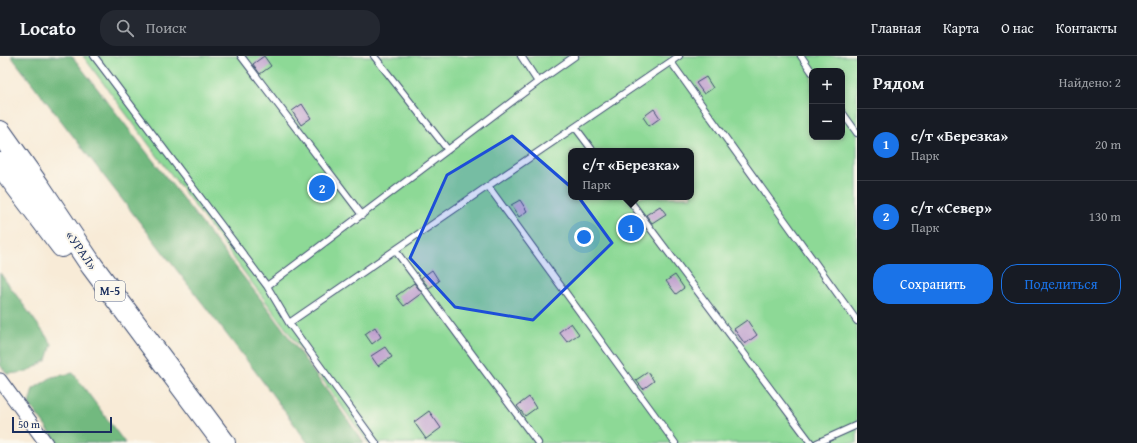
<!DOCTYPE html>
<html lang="ru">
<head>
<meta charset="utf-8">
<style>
  body { margin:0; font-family:"Gentium Book Plus",serif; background:#242831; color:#f1f3f6 }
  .controls { position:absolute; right:12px; top:12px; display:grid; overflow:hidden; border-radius:8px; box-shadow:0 2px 6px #0003 }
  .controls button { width:36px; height:36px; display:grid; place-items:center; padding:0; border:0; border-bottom:1px solid #363941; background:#171b24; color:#f1f3f6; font:20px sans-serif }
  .scale { position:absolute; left:12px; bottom:10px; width:100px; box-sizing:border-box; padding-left:4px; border:2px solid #1b2f5e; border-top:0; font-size:11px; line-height:14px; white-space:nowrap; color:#1b2f5e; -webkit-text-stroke:3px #fbf7ec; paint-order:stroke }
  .you { position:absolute; left:584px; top:181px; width:14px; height:14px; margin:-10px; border:3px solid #fff; border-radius:50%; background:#1a73e8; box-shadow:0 0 0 6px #1a73e833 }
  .badge { display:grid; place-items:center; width:26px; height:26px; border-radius:50%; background:#1a73e8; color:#fff; font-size:13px; font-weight:700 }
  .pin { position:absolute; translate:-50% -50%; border:2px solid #fff; box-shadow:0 1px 4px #0006 }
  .popup { position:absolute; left:568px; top:92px; width:126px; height:52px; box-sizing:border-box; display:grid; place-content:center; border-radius:8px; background:#171b24; filter:drop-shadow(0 1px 3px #0005); font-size:13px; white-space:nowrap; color:#9ea1a6 }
  .popup b { font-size:15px; color:#f1f3f6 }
  .popup::after { content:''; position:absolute; left:50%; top:100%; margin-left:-8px; border:8px solid transparent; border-top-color:#171b24 }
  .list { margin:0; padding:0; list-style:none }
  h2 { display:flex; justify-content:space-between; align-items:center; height:52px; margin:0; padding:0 16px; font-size:17px }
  h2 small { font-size:13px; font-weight:400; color:#9ea1a6 }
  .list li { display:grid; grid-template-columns:26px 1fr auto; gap:12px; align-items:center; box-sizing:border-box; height:72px; padding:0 16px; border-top:1px solid #363941 }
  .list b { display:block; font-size:15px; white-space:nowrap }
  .list p { margin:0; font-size:13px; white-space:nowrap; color:#9ea1a6 }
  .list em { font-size:13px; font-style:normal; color:#9ea1a6 }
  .actions { display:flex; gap:8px; padding:12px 16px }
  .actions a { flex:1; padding:9px 0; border:1px solid #1a73e8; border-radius:16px; text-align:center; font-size:14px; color:#1a73e8 }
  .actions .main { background:#1a73e8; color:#fff }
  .icon { flex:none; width:22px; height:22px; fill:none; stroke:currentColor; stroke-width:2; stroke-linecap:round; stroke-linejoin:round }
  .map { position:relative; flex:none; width:857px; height:387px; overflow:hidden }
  header { display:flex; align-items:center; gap:24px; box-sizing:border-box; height:56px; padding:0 20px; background:#171b24; border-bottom:1px solid #363941 }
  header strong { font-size:19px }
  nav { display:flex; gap:22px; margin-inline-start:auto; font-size:14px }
  .search { width:280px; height:36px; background:#242831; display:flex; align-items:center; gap:10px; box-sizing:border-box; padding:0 14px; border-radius:16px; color:#9ea1a6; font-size:15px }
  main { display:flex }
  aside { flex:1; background:#171b24 }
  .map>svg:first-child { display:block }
</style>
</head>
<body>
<header>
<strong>Locato</strong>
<div class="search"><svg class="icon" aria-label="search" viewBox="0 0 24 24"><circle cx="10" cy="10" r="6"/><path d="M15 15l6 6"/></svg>Поиск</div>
<nav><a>Главная</a><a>Карта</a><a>О нас</a><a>Контакты</a></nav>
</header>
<main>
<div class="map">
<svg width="857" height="387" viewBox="0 0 857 387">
  <rect width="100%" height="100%" fill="#fbf7ec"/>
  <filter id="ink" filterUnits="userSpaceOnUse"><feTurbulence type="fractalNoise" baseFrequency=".025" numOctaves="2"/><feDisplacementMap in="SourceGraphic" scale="8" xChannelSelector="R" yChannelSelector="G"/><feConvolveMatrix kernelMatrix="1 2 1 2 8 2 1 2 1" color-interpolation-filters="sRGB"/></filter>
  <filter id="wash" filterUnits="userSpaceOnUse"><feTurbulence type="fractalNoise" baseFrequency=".012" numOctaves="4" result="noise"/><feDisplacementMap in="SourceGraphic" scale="16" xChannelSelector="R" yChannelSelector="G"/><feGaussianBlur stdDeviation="0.9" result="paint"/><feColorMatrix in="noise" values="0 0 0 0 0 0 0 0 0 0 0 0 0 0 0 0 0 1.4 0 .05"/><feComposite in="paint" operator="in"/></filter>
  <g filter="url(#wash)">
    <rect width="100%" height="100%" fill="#f8ebd7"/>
    <path fill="#8dd996" stroke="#54847a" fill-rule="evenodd" d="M83,0h774v387h-489l-89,-124zM812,15h30v66h-30zM571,95h120v46h-120z"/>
    <path fill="#72b97f" stroke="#46746e" d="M11,0h61l201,259 91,128h-56l-53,-72z
      M0,217l52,71 -5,16 -20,12 -20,2 -7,-9z
      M73,317l52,70h-67l-29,-39 4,-15 19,-12z"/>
    <g id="blocks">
      <path fill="#bfa1ce" d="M264,0l7,10 -11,8 -7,-10z
        M706,21l7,11 -9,6 -8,-11z
        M302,48l9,14 -10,7 -9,-14z
        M654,53l6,9 -11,8 -6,-9z
        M520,144l7,11 -8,6 -8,-12z
        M660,150l6,8 -14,9 -6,-8z
        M639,164l6,9 -8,5 -7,-8z
        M432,214l7,11 -10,7 -8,-10z
        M675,219l9,13 -8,6 -10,-13z
        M414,227l8,10 -18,13 -8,-10z
        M747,264l10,15 -12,9 -11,-15z
        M571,267l8,11 -12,8 -8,-10z
        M375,271l6,10 -9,7 -7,-10z
        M385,291l7,10 -14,9 -7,-10z
        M648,316l6,9 -11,8 -7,-9z
        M529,341l7,11 -11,8 -8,-10z
        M429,355l12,17 -15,11 -12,-17z"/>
    </g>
  </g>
  <g filter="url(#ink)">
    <use href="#blocks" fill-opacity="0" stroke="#3c4b70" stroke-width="1"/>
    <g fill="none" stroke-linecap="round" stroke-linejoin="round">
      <g stroke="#3c4b70" stroke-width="8">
        <path id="lane" d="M94,0l173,230 22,37 87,120
          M241,0l121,159
          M374,0l74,94
          M521,0l17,26
          M801,0l11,16
          M671,6l186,259
          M842,56l15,21
          M575,71l18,24
          M488,130l187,257
          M627,141l184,246
          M395,194l143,193
          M267,230l271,-204 37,-26
          M289,267l199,-137 87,-59 104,-71
          M817,387l40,-18"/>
      </g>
      <g stroke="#3c4b70" stroke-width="15">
        <path id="street" d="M0,324l46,63"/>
      </g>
      <g stroke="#3c4b70" stroke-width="24">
        <path id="highway" d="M0,76l39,55 53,79 132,177
          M0,108l62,82"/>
      </g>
      <use href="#lane" stroke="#fff" stroke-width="6"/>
      <use href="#street" stroke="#fff" stroke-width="13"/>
      <use href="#highway" stroke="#fff" stroke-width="22"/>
    </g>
  </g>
  <path fill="#1d4ed8" fill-opacity="0.2" stroke="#1d4ed8" stroke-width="3" stroke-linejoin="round" d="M512,80l60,52 40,55 -79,77 -78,-13 -45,-49 37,-83z"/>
  <g text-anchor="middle" stroke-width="4" stroke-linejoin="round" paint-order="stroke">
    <rect fill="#fbf7ec" stroke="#5e6b89" stroke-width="1" x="95" y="225" width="30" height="20" rx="3"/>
    <g font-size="12" font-weight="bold" fill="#1b2f5e">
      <text x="110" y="239">М-5</text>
    </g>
    <g font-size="13" fill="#1b2f5e" stroke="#fbf7ec">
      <text transform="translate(82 194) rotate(55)" y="5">«УРАЛ»</text>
    </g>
  </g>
</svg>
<div class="controls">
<button>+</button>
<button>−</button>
</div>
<div class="scale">50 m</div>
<div class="you"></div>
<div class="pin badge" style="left:631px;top:172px">1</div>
<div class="popup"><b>с/т «Березка»</b>Парк</div>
<div class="pin badge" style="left:322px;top:132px">2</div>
</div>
<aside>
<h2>Рядом<small>Найдено: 2</small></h2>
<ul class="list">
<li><span class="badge">1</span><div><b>с/т «Березка»</b><p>Парк</p></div><em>20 m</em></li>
<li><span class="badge">2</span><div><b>с/т «Север»</b><p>Парк</p></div><em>130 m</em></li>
</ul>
<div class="actions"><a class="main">Сохранить</a><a>Поделиться</a></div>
</aside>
</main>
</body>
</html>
